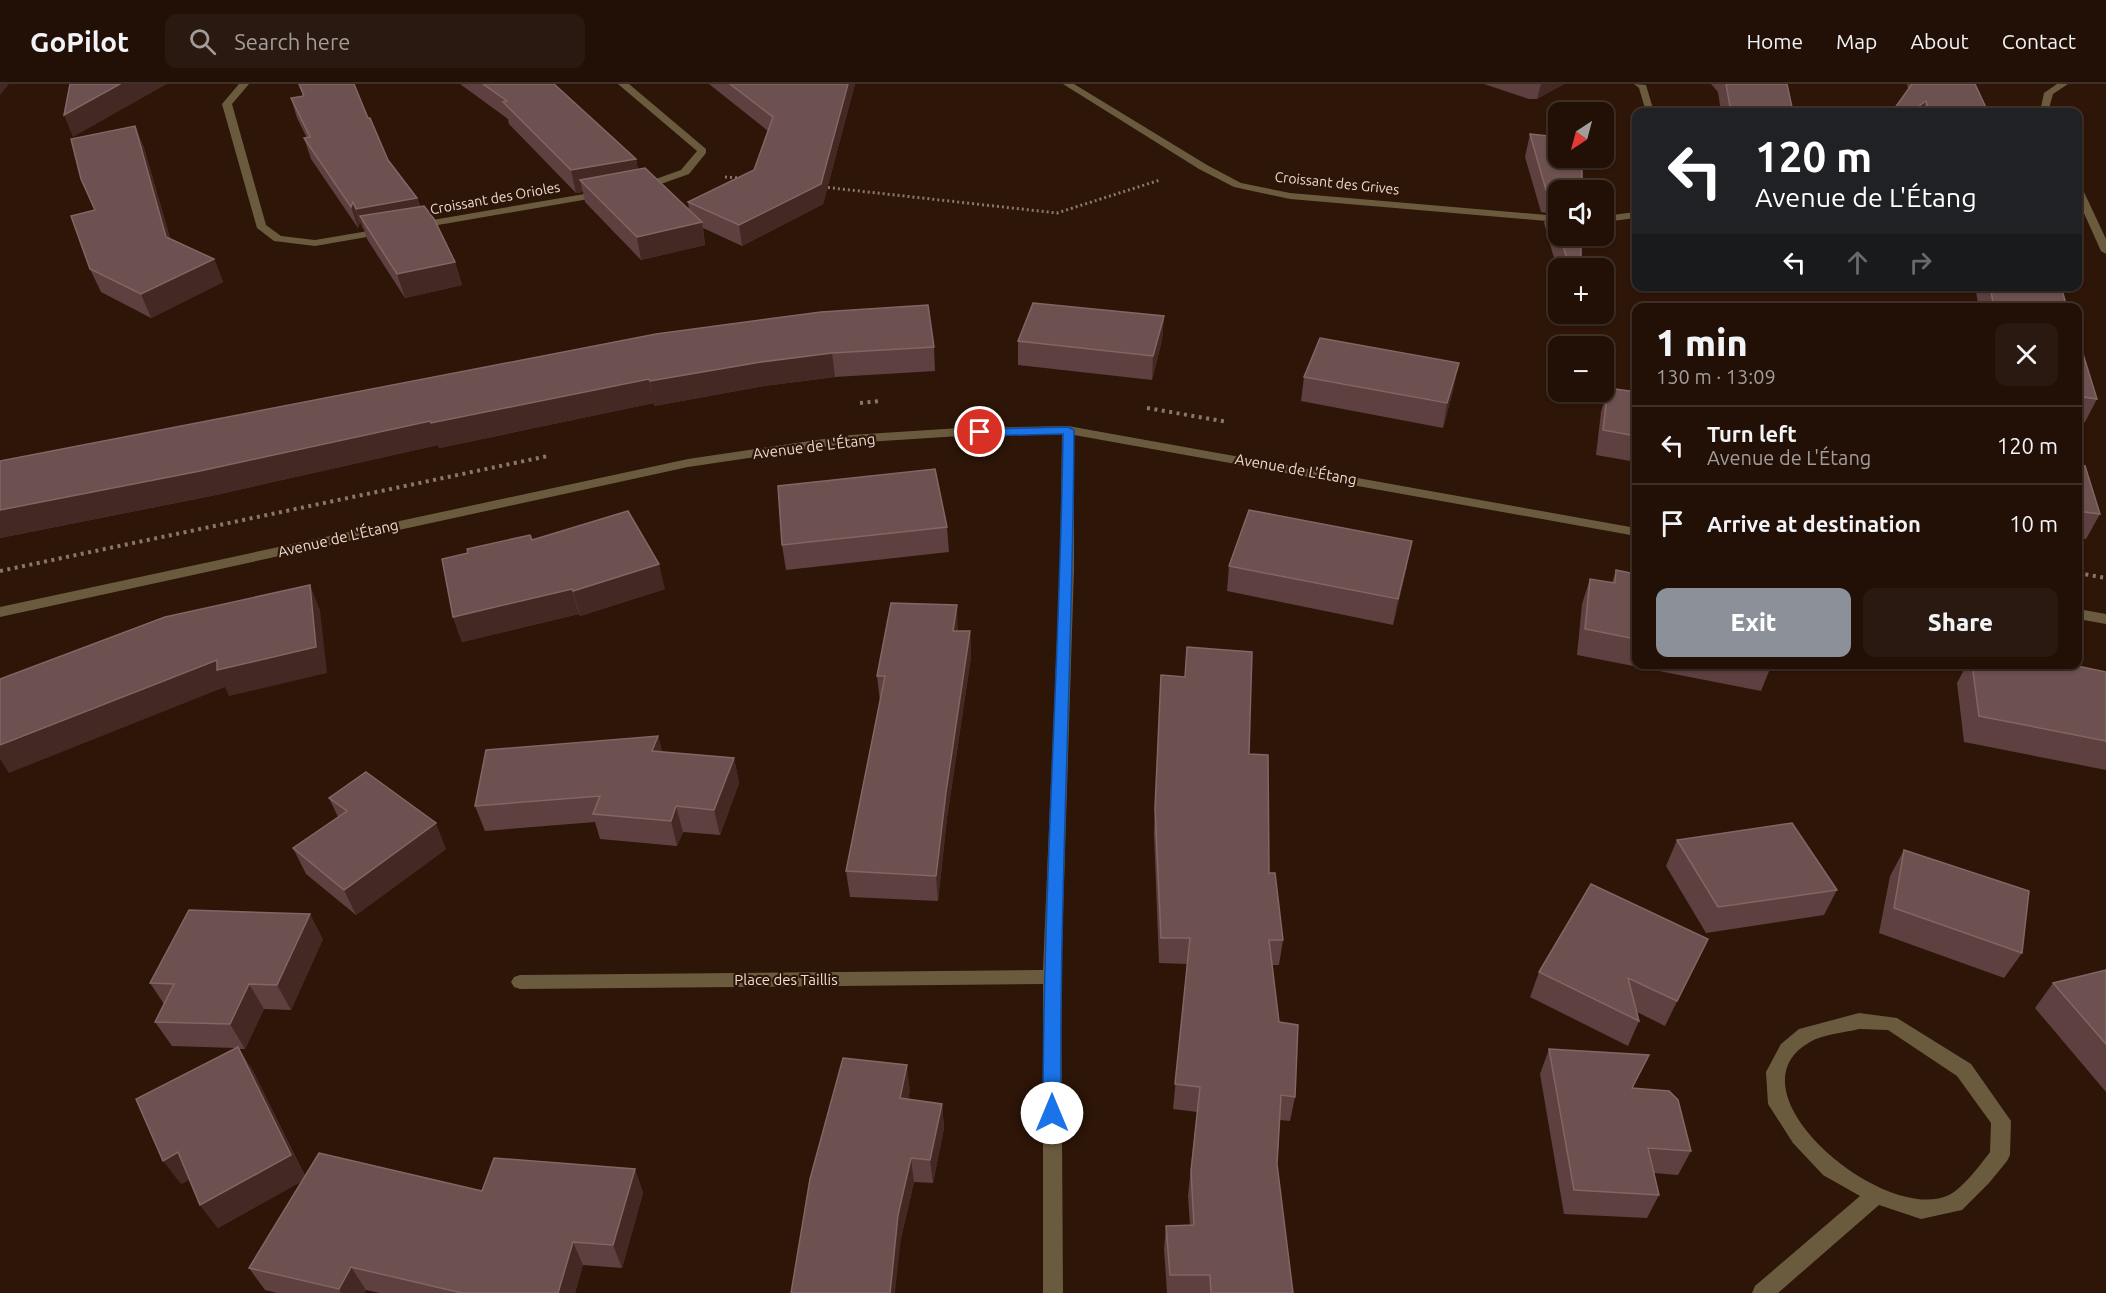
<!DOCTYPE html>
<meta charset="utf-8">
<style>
:root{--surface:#221006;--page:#2a1910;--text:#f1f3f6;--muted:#a29d9b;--line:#3f3028;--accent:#8c9099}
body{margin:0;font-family:Ubuntu,sans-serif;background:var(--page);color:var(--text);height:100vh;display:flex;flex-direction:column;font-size:22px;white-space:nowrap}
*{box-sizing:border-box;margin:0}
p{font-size:20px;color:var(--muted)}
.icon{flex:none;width:33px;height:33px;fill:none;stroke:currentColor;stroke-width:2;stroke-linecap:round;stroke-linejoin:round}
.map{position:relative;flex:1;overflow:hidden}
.details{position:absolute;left:1632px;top:219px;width:450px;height:366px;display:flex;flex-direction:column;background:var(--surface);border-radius:12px;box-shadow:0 2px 4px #0004,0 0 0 2px var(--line)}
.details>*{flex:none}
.top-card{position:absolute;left:1632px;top:24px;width:450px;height:183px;border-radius:12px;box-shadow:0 2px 4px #0004,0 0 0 2px var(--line);background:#202124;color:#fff;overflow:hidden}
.needle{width:39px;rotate:216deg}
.buttons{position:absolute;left:1548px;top:18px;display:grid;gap:12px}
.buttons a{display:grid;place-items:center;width:66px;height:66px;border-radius:12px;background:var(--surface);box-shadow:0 2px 4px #0004,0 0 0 2px var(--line);font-size:30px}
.pin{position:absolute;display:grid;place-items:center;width:51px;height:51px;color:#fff;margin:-26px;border:3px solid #fff;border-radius:50%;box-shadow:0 2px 6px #0007}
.me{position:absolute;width:66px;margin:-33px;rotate:0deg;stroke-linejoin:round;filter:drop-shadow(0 0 4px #0008)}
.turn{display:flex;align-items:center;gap:21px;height:126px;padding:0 24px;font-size:27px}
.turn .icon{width:78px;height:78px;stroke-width:2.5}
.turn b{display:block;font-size:42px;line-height:51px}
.lanes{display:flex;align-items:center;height:57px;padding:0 24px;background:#0003;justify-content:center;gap:30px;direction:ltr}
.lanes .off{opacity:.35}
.round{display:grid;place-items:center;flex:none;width:63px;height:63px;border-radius:12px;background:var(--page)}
.headline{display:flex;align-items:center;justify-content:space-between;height:102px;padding:0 24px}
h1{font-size:36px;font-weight:800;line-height:45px}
.cta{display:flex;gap:12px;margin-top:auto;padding:12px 24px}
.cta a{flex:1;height:69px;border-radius:12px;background:var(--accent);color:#fff;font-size:24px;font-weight:800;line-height:69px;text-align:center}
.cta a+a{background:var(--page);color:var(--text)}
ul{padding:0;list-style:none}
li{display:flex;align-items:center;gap:18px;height:78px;padding:0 24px;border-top:2px solid var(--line)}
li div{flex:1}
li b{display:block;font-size:22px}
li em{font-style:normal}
header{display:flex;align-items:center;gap:36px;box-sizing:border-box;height:84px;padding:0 30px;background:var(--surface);border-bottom:2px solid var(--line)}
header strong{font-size:28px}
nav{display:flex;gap:33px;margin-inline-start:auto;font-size:21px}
.search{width:420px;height:54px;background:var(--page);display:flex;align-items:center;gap:15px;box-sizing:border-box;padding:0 21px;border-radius:12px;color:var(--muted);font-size:22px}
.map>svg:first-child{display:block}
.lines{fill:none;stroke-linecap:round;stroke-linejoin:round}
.path-far1{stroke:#8b766b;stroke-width:3;stroke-dasharray:2 3;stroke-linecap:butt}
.path{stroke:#8b766b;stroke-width:4;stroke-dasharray:3 4.5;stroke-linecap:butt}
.street{fill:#6b5b3e;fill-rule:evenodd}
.wall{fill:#5e4040}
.shaded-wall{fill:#442823}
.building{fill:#6d5050;stroke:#816664;stroke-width:1.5}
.route{fill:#1a73e8;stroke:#114b97;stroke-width:1.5}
.labels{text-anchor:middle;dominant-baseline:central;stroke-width:4.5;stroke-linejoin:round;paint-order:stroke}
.far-street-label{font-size:14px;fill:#ecdbd2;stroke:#2d1508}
.street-label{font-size:15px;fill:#ecdbd2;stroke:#2d1508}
</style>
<header>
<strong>GoPilot</strong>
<div class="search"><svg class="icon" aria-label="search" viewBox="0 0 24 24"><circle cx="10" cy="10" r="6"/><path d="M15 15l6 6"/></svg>Search here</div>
<nav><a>Home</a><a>Map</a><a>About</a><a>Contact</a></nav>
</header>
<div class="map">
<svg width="2106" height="1209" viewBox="0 0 2106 1209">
<rect width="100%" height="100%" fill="#2d1508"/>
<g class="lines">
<g class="path-far1">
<path d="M725,93l16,1"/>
<path d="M823,103l234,26 103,-33"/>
</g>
<g class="path">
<path d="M860,319l20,-2"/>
<path d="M1147,324l81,14"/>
<path d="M0,487l548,-115"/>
<path d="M2078,489l28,5"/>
</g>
<g class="street">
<path d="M239,0h10l-17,20 34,121 15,11 34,4 71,-12 5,3 -1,2 -75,13 -41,-5 -17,-13 -35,-124z"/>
<path d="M618,0h11l77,65v4l-17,21 -45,16h-8v-4l45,-16 16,-19z"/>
<path d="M1063,0h11l133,81 34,18 49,10 268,23v6l-268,-23 -56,-12 -35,-18z"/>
<path d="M1634,0l12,1 8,27h-8l-7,-24z"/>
<path d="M2057,0h11l-15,10 -5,18h-8l4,-19z"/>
<path d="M2078,103l5,3 23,49v15l-5,-3 -23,-51z"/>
<path d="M602,107l4,1v4l-191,33 -5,-3 5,-3z"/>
<path d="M1636,128v6l-32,4v-6z"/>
<path d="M1068,342l568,102v8l-562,-101v133l-13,409 2,316h-20v-309l-523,5 -6,-2 -3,-5 3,-5 6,-2 523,-5 17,-402 2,-134 -102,2 -109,7 -163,24 -688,150v-10l688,-148 163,-24 109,-7z"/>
<path d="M2078,525l28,5v10l-28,-5z"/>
<path d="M1859,929l38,5 74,46 40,57 -1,34 -3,6 -18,22 -27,27 -41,9 -42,-14 -101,88h-26l3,-7 105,-90 -37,-21 -30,-32 -25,-39 -2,-32 15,-28 18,-15zM1859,945l29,1 69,46 34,47 -1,29c-9,12 -27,36 -41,43 -64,31 -226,-104 -139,-153 13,-8 34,-9 49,-13z"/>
</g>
</g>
<g class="wall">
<path d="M299,0h55l14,34 20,42 29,38 3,8 35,56 7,23 -57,13 -38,-59 -3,-10h-1l-3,-7 -2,6 -47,-69 -7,-21h3l-10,-20 -6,-20 12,-2z"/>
<path d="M460,0h94l82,75 2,11 51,40 -1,-8 66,-32 14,-39 -59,-47h146l-32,120 -81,42 -39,-18 2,17 -64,15 -56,-58 -2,-10 -7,1 -67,-69 -1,-5z"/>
<path d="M1484,0h80l-27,15h-8z"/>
<path d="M1711,0h76l6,28h-72l-3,-20z"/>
<path d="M1907,0h68l13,28h-96l16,-23z"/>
<path d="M135,42l9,22 26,90 44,21 9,23 -72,36 -50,-26 -11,-23 5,-59z"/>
<path d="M1530,50l28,56v46h23v32h-23v4l-14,-49 3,-10 -6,-1 -16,-55z"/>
<path d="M1966,202h95l6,22h-88l-3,-16 -8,-1z"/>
<path d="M1164,232l-2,24 -10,40 -134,-15v-24z"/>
<path d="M656,250l278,13 1,24 -100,6 -71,9 -110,20v-3l-215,45 -1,-3 -227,51 -211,42v-77z"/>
<path d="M2078,254l19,61 -12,23h-7z"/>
<path d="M1304,293l150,10 -11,41 -142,-27z"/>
<path d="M1608,304l28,4v70l-40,-7 5,-43z"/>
<path d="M2078,381l22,49 -14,25 -8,-1z"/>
<path d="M947,443l2,25 -163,18 -4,-25z"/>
<path d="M532,456l133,49 -85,27 -1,-2 -117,28 -9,-25z"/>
<path d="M1229,482h178l-14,59 -166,-34z"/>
<path d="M1616,486l20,4v90h136l-11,27 -184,-36 5,-51 8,-25 22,4z"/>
<path d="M958,547h12l1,26 -24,161 -9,83 -88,-4 -4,-26 34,-170 -3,-25z"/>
<path d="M1967,580h101l38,8v98l-142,-28 -7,-59z"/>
<path d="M1161,591l88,79 20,119 14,67 -4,25h-7l7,57 16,75 -5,24 -10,-1 -3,44 16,129h-126l-3,-44 2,-23h24l-2,-31 9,-83 -24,-3 14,-145 -28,-1 -5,-130z"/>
<path d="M658,652l4,16 72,6 5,25 -19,52 -37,-3 -6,14 -77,-7 -5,-17 -110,9 -10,-25z"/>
<path d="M329,714l117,51 -90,66 -50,-41 -13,-26 45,-31z"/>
<path d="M1677,756l160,50 -13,25 -118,18 -40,-67z"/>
<path d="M1904,766l118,103 -18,25 -125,-45 11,-57z"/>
<path d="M323,855l-32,71 -27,-1 -19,40h-6l14,22 52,105 177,15 153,-22 8,24 -21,75 -39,-3 -8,28h-195l-14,-3 -2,3h-87l-12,-3 -16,-22 53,-87 -84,47 -18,-23 -10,-26 -9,5 54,-136 -63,-2 -17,-24 9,-18 -14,-21z"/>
<path d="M1708,855l-43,87 -28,-14 2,9 -11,25 -98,-49 9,-25z"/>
<path d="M2106,886v122l-71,-84 18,-25z"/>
<path d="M1549,965l85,39 57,63 -13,24 -24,-2 5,22 -12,23 -83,-4 -24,-140z"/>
<path d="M910,1006l-2,9 34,5 2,24 -11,55 -19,-1 -13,56 -110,55z"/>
</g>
<g class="shaded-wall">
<path d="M0,0h9l-9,11z"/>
<path d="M120,0h47l-94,53 -9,-22z"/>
<path d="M848,0h7l-32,120 -81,42 -3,-21z"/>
<path d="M1541,0h23l-27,15z"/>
<path d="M1926,17l-4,11h-11z"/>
<path d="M135,42l9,22 32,112 -10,-23z"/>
<path d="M636,75l4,23 -60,-2 3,12 -7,1 -5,-23z"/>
<path d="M417,114l6,21 -63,-3 4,13h-1l-7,-20z"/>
<path d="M353,118l7,20 -2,6 -7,-21z"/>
<path d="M702,138l3,23 -64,15 -4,-23z"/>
<path d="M214,175l9,23 -72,36 -10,-24z"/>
<path d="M455,178l7,23 -57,13 -8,-24z"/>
<path d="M1164,232l-2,24 -10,40 1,-24z"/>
<path d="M832,269l3,24 -71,9 -110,20 -4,-25 111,-19z"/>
<path d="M1459,279l-5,24 -11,41 4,-25z"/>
<path d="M649,295l5,24 -215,45 -1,-3 -227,51 -211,42v-28l430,-89z"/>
<path d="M1412,457l-5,25 -14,59 5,-26z"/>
<path d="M659,480l6,25 -85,27 -7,-25z"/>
<path d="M310,501l10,25 7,63 -98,23 -4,-9 -216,86 -9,-14v-14l217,-85z"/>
<path d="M572,505l7,25 -117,28 -9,-25z"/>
<path d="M957,521l1,26h-5z"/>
<path d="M970,547l1,26 -24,161 -9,83 -2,-25 10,-84z"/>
<path d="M658,652l7,26 -13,-11z"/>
<path d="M734,674l5,25 -19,52 -6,-25z"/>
<path d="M676,722l7,26 -6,14 -6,-25z"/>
<path d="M436,739l10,26 -90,66 -12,-25z"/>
<path d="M310,830l13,25 -32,71 -14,-25z"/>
<path d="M1708,855l-12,25 -31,62 12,-25z"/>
<path d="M249,900l15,25 -19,40 -15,-25z"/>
<path d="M238,963l15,24 53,108 -88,49 -18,-23z"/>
<path d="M907,981l3,25 -7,33 -3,-25z"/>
<path d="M942,1020l2,24 -11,55 -3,-23z"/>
<path d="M178,1068l18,24 -15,8 -18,-23z"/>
<path d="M911,1074l3,24 -13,56 -6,55h-5l8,-78z"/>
<path d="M635,1085l8,24 -21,75 -9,-23z"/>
<path d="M573,1158l10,23 -8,28h-17z"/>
<path d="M351,1183l15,23 -2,3h-23l-2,-4z"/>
</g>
<g class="building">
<path d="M70,0h50l-56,31z"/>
<path d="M299,0h55l14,34h2l18,42 29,38 -61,11 -3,-7 -2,5 -47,-69 6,-1 -19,-39 13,-2z"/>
<path d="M483,0h71l82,75 -65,11 -68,-68 4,-1z"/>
<path d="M730,0h118l-27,100 -82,41 -51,-23 66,-32 19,-53z"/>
<path d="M1726,0h61l6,28h-62z"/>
<path d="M1912,0h63l13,28h-59l-3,-11 -15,11h-19z"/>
<path d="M135,42l31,111 48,22 -73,35 -51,-25 -19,-53 24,-6 -14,-31 -10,-40z"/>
<path d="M1530,50l28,3v21h24v32h-24v2l-12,-2z"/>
<path d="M645,84l57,54 -65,15 -57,-57z"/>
<path d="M1550,116l8,1v29z"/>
<path d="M424,122l10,13 21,43 -58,12 -37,-58z"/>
<path d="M1560,152h21v31l-11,1z"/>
<path d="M1990,202h71l6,22h-73z"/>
<path d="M1033,219l131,13 -11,40 -135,-15z"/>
<path d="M928,221l6,42 -102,6 -71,9 -111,19 -1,-2 -218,44 -1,-2 -230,50 -200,39v-49l656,-127 165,-22z"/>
<path d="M1320,254l139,25 -12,40 -143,-26z"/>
<path d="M2078,254l19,61 -19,-3z"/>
<path d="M1608,304l28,4v44l-33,-6z"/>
<path d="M2078,381l7,1 15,48 -22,-3z"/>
<path d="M935,385l12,58 -165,18 -4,-59z"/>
<path d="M1249,426l163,31 -14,58 -169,-33z"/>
<path d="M628,427l31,53 -86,27 -1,-2 -119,28 -11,-58 26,-6 -1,-4 63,-14 2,5z"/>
<path d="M1616,486l20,4v65l-51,-10 5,-50 25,4z"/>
<path d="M310,501l6,62 -99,23v-10l-217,85v-66l165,-62z"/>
<path d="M891,519l66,2 -4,26h17l-24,161 -10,84 -90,-5 39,-195h-8z"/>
<path d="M1187,563l65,5 -3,102 19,1 1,118h6l8,67h-14l10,82 19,3 -3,72 -14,-2 -4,69 16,129h-82l-1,-18h-40l-4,-49 28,-1 -3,-54 9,-84 -25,-3 15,-146h-29l-6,-130 6,-133 24,2z"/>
<path d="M1972,580h96l38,8v69l-127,-25z"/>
<path d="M658,652l-6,15 82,7 -20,52 -38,-4 -5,15 -78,-7 7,-18 -125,10 11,-56z"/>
<path d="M366,688l70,51 -92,67 -51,-42 54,-37 -18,-13z"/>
<path d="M1792,739l45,67 -119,17 -41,-67z"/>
<path d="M1904,766l125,41 -7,62 -128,-45z"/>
<path d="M1591,800l117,55 -31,62 -49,-23 11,43 -100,-49z"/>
<path d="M189,826l121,4 -33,71 -28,-1 -19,40 -75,-2 19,-38 -24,-1z"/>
<path d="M2106,886v74l-53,-61z"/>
<path d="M238,963l53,108 -91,50 -22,-53 -15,9 -27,-62z"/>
<path d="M1549,965l100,6 -17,33 37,3 9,9 13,51 -43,-3 11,47 -85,-5z"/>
<path d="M843,974l64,7 -7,33 42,6 -12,56 -19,-2 -13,57 -8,78h-99l19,-114z"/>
<path d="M319,1069l163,38 12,-33 141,11 -22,76 -40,-3 -15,51h-96l-111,-26 -12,22 -90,-21z"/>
</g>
<path class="route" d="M1068,343l6,3c-1,228 -15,455 -13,683l-3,5 -6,2 -6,-2 -3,-5c0,-227 17,-453 20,-679l-83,2 -6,-4 6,-3z"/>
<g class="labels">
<g class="far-street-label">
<text transform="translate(1337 99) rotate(6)">Croissant des Grives</text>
<text transform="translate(495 114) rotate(-10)">Croissant des Orioles</text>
</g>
<g class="street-label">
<text transform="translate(814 362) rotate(-7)">Avenue de L'Étang</text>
<text transform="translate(1296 385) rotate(10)">Avenue de L'Étang</text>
<text transform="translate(338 454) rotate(-13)">Avenue de L'Étang</text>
<text x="786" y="895">Place des Taillis</text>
</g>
</g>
</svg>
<div class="buttons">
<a><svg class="needle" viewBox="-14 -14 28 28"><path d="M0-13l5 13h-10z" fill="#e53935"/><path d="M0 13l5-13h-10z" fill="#a29d9b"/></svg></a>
<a><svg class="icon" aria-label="sound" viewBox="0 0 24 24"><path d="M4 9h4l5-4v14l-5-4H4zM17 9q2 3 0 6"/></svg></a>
<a>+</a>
<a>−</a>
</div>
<div class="pin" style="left:980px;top:348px;background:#d93025"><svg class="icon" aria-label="arrive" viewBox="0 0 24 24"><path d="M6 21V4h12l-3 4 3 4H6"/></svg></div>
<svg class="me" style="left:1052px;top:1029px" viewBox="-20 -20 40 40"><circle r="19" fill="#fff"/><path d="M0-13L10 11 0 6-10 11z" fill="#1a73e8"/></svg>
<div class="top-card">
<div class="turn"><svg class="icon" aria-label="left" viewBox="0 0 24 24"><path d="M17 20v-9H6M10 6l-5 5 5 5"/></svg><div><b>120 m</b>Avenue de L'Étang</div></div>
<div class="lanes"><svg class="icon" aria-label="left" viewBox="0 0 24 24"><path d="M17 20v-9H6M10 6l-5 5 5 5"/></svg><svg class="icon off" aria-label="ahead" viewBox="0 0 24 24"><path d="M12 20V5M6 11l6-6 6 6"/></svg><svg class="icon off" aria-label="right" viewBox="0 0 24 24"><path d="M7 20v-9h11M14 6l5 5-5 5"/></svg></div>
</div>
<section class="details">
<div class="headline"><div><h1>1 min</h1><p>130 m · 13:09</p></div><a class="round"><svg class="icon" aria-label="close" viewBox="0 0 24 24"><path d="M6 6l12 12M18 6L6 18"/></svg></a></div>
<ul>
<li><svg class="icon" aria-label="left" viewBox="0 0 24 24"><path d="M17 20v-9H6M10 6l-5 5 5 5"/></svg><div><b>Turn left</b><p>Avenue de L'Étang</p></div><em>120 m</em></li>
<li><svg class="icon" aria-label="arrive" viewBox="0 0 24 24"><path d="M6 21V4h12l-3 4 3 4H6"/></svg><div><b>Arrive at destination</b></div><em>10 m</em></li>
</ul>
<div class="cta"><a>Exit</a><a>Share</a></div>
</section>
</div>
